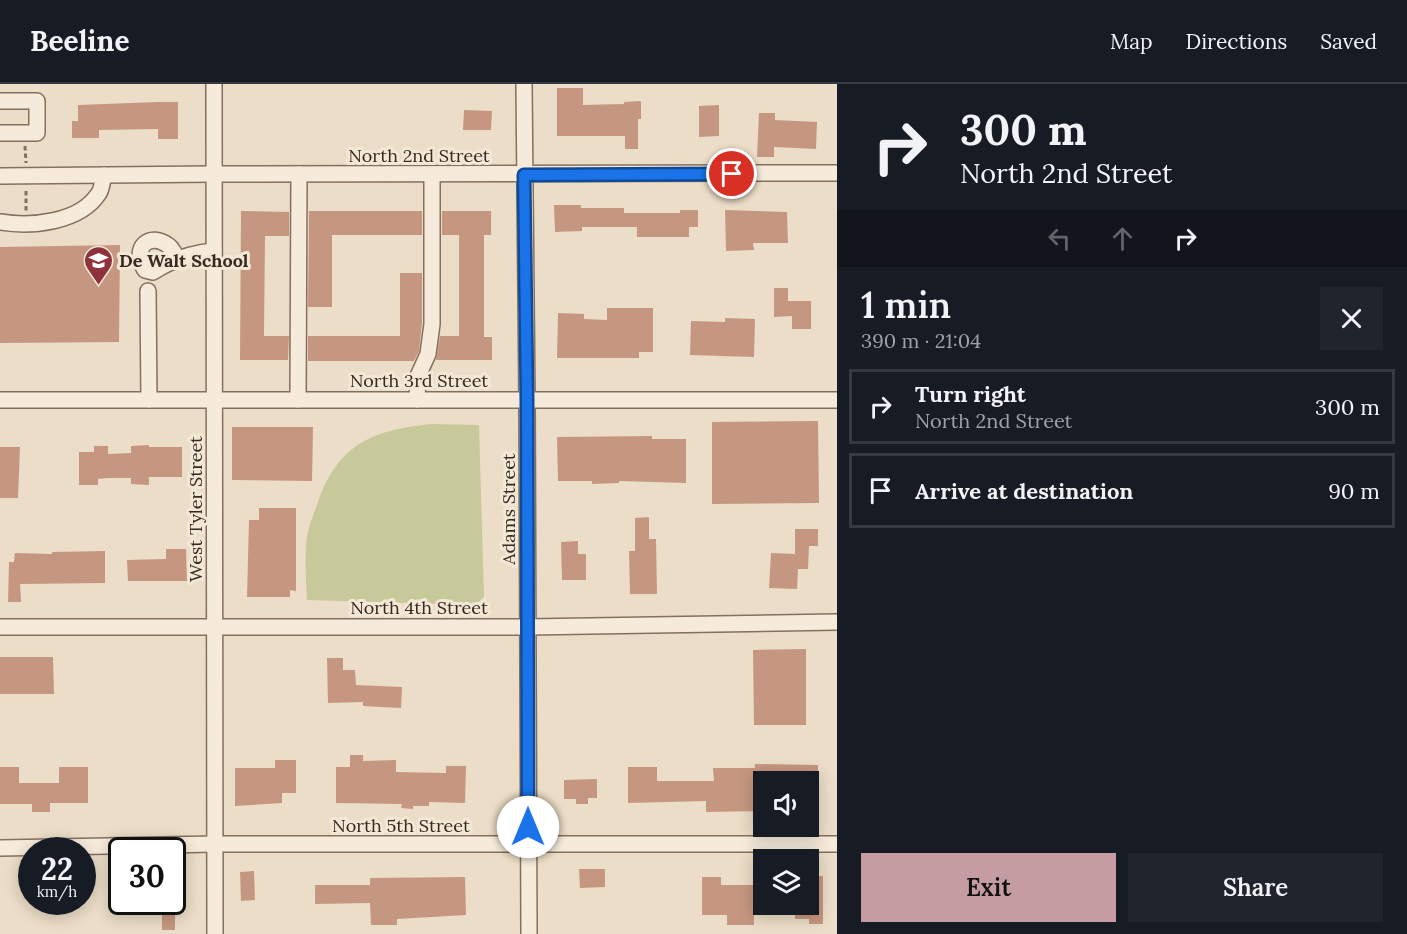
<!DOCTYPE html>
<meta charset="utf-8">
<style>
:root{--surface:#171b24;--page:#20242c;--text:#f1f3f6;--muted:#9ea1a6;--line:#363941;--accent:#c59ca2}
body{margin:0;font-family:Lora,serif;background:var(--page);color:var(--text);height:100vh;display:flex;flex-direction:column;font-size:22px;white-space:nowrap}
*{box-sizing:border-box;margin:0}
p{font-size:20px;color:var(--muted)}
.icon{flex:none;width:33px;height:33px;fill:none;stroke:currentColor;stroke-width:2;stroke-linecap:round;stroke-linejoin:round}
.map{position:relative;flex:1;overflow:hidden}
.details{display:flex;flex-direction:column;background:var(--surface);width:570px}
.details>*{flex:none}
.banner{background:#171b24;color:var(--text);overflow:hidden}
.buttons{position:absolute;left:753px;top:687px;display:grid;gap:12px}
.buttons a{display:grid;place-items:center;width:66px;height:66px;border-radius:0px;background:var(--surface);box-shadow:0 3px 15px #0003;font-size:30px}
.speed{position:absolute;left:18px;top:753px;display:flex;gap:12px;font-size:30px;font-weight:700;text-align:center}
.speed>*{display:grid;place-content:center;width:78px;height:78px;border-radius:50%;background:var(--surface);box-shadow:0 3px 15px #0003;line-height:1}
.speed small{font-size:15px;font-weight:400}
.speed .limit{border:3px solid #111;border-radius:9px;background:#fff;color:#111}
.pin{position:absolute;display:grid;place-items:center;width:51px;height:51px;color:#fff;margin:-26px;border:3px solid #fff;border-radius:50%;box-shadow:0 2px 6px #0007}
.me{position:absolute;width:66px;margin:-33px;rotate:0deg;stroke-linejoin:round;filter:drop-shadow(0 0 4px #0008)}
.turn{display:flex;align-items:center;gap:21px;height:126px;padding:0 24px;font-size:27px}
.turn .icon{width:78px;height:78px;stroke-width:2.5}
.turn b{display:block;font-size:42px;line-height:51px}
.lanes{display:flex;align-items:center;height:57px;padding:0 24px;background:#0003;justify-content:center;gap:30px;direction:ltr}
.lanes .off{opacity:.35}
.round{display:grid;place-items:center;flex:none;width:63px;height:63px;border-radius:0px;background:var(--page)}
.headline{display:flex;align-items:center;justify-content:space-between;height:102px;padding:0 24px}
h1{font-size:36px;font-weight:600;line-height:45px}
.action{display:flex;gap:12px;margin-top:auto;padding:12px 24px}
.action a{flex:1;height:69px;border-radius:0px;background:var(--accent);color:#111;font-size:24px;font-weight:600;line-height:69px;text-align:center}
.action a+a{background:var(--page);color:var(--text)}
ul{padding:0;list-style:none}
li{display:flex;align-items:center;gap:18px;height:75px;margin:0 12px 9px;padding:0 12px;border:3px solid var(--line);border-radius:0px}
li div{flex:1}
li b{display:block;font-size:22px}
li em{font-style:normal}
header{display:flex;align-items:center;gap:36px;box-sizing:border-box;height:84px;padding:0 30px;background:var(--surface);border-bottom:2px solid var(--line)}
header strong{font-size:28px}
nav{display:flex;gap:33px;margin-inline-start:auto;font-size:21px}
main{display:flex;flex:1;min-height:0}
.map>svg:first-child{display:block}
.green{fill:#c8c99b}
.building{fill:#c69780}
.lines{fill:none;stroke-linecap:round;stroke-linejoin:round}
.minor-casing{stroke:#856f5e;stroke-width:18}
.path{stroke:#856f5e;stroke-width:3;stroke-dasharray:4.5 3;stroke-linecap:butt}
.minor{stroke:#f6ebda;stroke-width:15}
.route-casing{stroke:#114b97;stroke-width:15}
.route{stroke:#1a73e8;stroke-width:10}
.labels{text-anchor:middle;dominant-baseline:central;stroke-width:6;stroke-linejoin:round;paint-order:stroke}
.street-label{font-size:18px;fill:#372920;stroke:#f3e8d6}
.poi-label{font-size:18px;font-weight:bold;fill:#372920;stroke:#f3e8d6;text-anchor:start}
</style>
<header>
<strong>Beeline</strong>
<nav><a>Map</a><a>Directions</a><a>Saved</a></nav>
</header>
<main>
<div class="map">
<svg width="837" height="850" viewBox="0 0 837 850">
<rect width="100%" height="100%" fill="#ebddc7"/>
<path class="green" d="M432,340l47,1 5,172 -9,8 -168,-5c-1,-18 -2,-37 -1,-55 1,-14 6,-27 11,-40 20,-60 54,-75 115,-81z"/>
<g class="building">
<path d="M557,4h26v17l41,-1v-2l17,-1v18h-3v30h-13v-13h-68z"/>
<path d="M158,18h20v37h-20v-10l-59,1v8h-27v-17h6v-16z"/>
<path d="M719,21v31l-20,1v-31z"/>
<path d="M464,26l28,1 -1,19h-28z"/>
<path d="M759,29h16v7l42,2 -1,27 -42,-2v10h-17z"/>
<path d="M554,121h27v3h43v5h56v-3h18v17h-9v10h-52v-10h-55v4l-27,1z"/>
<path d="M725,126l62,2 1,31h-35l1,7 -28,1z"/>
<path d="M241,127l48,1v24h-24l-1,100h25l-1,24h-48z"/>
<path d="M309,127h113v24h-90v72h-24z"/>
<path d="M442,127h49v24h-7v102h8v23h-56l4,-24h19v-101h-17z"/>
<path d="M120,161l-1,97 -119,1v-96z"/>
<path d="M400,189h22v50l-3,28 -5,10h-106v-25h92z"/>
<path d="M774,204h14v13h23v28h-19v-13l-18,1z"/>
<path d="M607,224h46v44h-14v6h-82l1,-45 26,1v5l23,1z"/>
<path d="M725,234l30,1 -1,38 -64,-2 1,-34 34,1z"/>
<path d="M818,337l1,82 -107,1v-82z"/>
<path d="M232,343h81l-1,54 -80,-1z"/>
<path d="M652,352v3h34v44l-67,-2v2l-27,1v-3h-34l-1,-44z"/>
<path d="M149,361v2h33v30h-33v8l-18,-1v-6h-23l-10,1v6h-19v-33h15v-6h14v8l23,-1v-7z"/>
<path d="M0,363h20l-2,51h-18z"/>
<path d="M259,424h37v83l-6,-1v7h-43l2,-77h10z"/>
<path d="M649,433v22h7l1,55h-27l-1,-43h6v-33z"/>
<path d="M795,445h23v17h-9l-1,23h-10l-1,20 -28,-1 2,-35 24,1z"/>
<path d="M578,457v13h8v26h-24l-1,-38z"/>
<path d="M166,465h20l1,32h-59l-1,-21 39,-1z"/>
<path d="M105,467v32l-85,1 1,18h-13l1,-40h5l1,-9 37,1v-2z"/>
<path d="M806,565v76h-52l-1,-75z"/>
<path d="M0,573h53l1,37h-54z"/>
<path d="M327,574h16v12h12l1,15 46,2 -1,21 -38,-2v-4l-35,1z"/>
<path d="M350,671h13v6l33,-1v12l50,1v-7h20l-1,37 -36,-1v4h-16v3l-12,-1 1,-4 -66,-1v-36h14z"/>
<path d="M275,676h21v33h-14v10l-47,3v-38h40z"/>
<path d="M755,680l63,1v17h-54v29l-58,1v-11l-78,2v-36h29v14h57l-1,-13h42z"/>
<path d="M0,683h19v16h40v-16h29v36h-38v9h-18v-8h-32z"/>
<path d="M597,695v19h-9v6h-12v-5h-12v-19z"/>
<path d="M579,785h26v18l-25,1z"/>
<path d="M254,787l1,29 -14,1 -1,-29z"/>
<path d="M808,792h15v48h-14v-5h-14v-15h13z"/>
<path d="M465,793l1,38 -69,4v6h-26l-1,-22 -55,1v-19h55v-7z"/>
<path d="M702,793h19v8h43v30h-10v10h-27v-10h-25z"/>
<rect x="162" y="818" width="13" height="28"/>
</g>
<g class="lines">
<defs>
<g id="minor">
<path d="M214,0l1,850"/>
<path d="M524,0l3,316 2,534"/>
<path d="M0,17h37v32h-37"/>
<path d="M0,92l214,-2 623,-1"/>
<path d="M0,138c31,5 80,1 99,-29 3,-4 3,-12 5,-18"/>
<path d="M178,174c-3,-3 -6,-10 -9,-12 -19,-15 -38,1 -24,24l8,2c20,-13 38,-19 61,-21"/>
<path d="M148,207l1,109"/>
<path d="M0,316h837"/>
<path d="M298,316l1,-226"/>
<path d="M417,316l1,-24 10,-22 4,-30v-149"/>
<path d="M0,543h527l310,-5"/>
<path d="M0,764l215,-4h622"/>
</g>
</defs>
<use href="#minor" class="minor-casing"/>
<g class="path">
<path d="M25,62l1,17"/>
<path d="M26,107v20"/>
</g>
<use href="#minor" class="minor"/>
</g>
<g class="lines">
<defs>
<path id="route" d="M528,743l-1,-427 -3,-225 208,-1"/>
</defs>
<use href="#route" class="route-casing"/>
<use href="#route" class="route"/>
</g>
<defs>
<symbol id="school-pin" viewBox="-11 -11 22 30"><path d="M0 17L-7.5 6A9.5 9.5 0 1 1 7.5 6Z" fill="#90323b" stroke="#f3e8d6"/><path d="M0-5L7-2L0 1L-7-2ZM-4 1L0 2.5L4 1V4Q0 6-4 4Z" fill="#fff"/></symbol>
</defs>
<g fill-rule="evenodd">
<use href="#school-pin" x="82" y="160" width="33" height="45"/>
</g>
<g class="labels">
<g class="street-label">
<text x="419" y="71">North 2nd Street</text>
<text x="419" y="296">North 3rd Street</text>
<text transform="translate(195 425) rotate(-90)">West Tyler Street</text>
<text transform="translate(508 425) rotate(-90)">Adams Street</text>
<text x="419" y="523">North 4th Street</text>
<text x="401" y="741">North 5th Street</text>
</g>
<g class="poi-label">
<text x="119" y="176">De Walt School</text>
</g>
</g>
</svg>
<div class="buttons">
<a><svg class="icon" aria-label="sound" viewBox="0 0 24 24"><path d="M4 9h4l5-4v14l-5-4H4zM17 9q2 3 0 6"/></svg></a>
<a><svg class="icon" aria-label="layers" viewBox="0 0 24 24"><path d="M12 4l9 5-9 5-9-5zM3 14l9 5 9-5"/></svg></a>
</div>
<div class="speed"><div>22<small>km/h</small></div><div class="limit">30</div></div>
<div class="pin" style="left:732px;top:90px;background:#d93025"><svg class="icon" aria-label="arrive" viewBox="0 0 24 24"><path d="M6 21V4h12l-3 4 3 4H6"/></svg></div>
<svg class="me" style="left:528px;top:743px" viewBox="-20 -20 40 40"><circle r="19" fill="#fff"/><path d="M0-13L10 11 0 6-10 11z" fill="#1a73e8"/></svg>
</div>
<section class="details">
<div class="banner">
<div class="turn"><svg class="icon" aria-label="right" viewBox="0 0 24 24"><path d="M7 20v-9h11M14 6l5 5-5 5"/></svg><div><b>300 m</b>North 2nd Street</div></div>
<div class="lanes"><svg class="icon off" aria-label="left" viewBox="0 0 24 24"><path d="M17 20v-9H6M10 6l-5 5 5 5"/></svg><svg class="icon off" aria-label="ahead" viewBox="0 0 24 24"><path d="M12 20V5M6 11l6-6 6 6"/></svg><svg class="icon" aria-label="right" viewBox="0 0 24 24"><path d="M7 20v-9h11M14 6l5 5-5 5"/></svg></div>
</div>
<div class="headline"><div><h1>1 min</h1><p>390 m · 21:04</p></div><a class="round"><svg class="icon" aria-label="close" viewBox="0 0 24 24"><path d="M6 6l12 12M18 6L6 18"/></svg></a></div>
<ul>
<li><svg class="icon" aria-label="right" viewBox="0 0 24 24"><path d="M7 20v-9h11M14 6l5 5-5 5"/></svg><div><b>Turn right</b><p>North 2nd Street</p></div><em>300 m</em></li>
<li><svg class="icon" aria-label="arrive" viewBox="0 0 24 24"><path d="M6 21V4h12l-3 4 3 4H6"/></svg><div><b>Arrive at destination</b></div><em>90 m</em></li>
</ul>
<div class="action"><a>Exit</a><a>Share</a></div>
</section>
</main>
